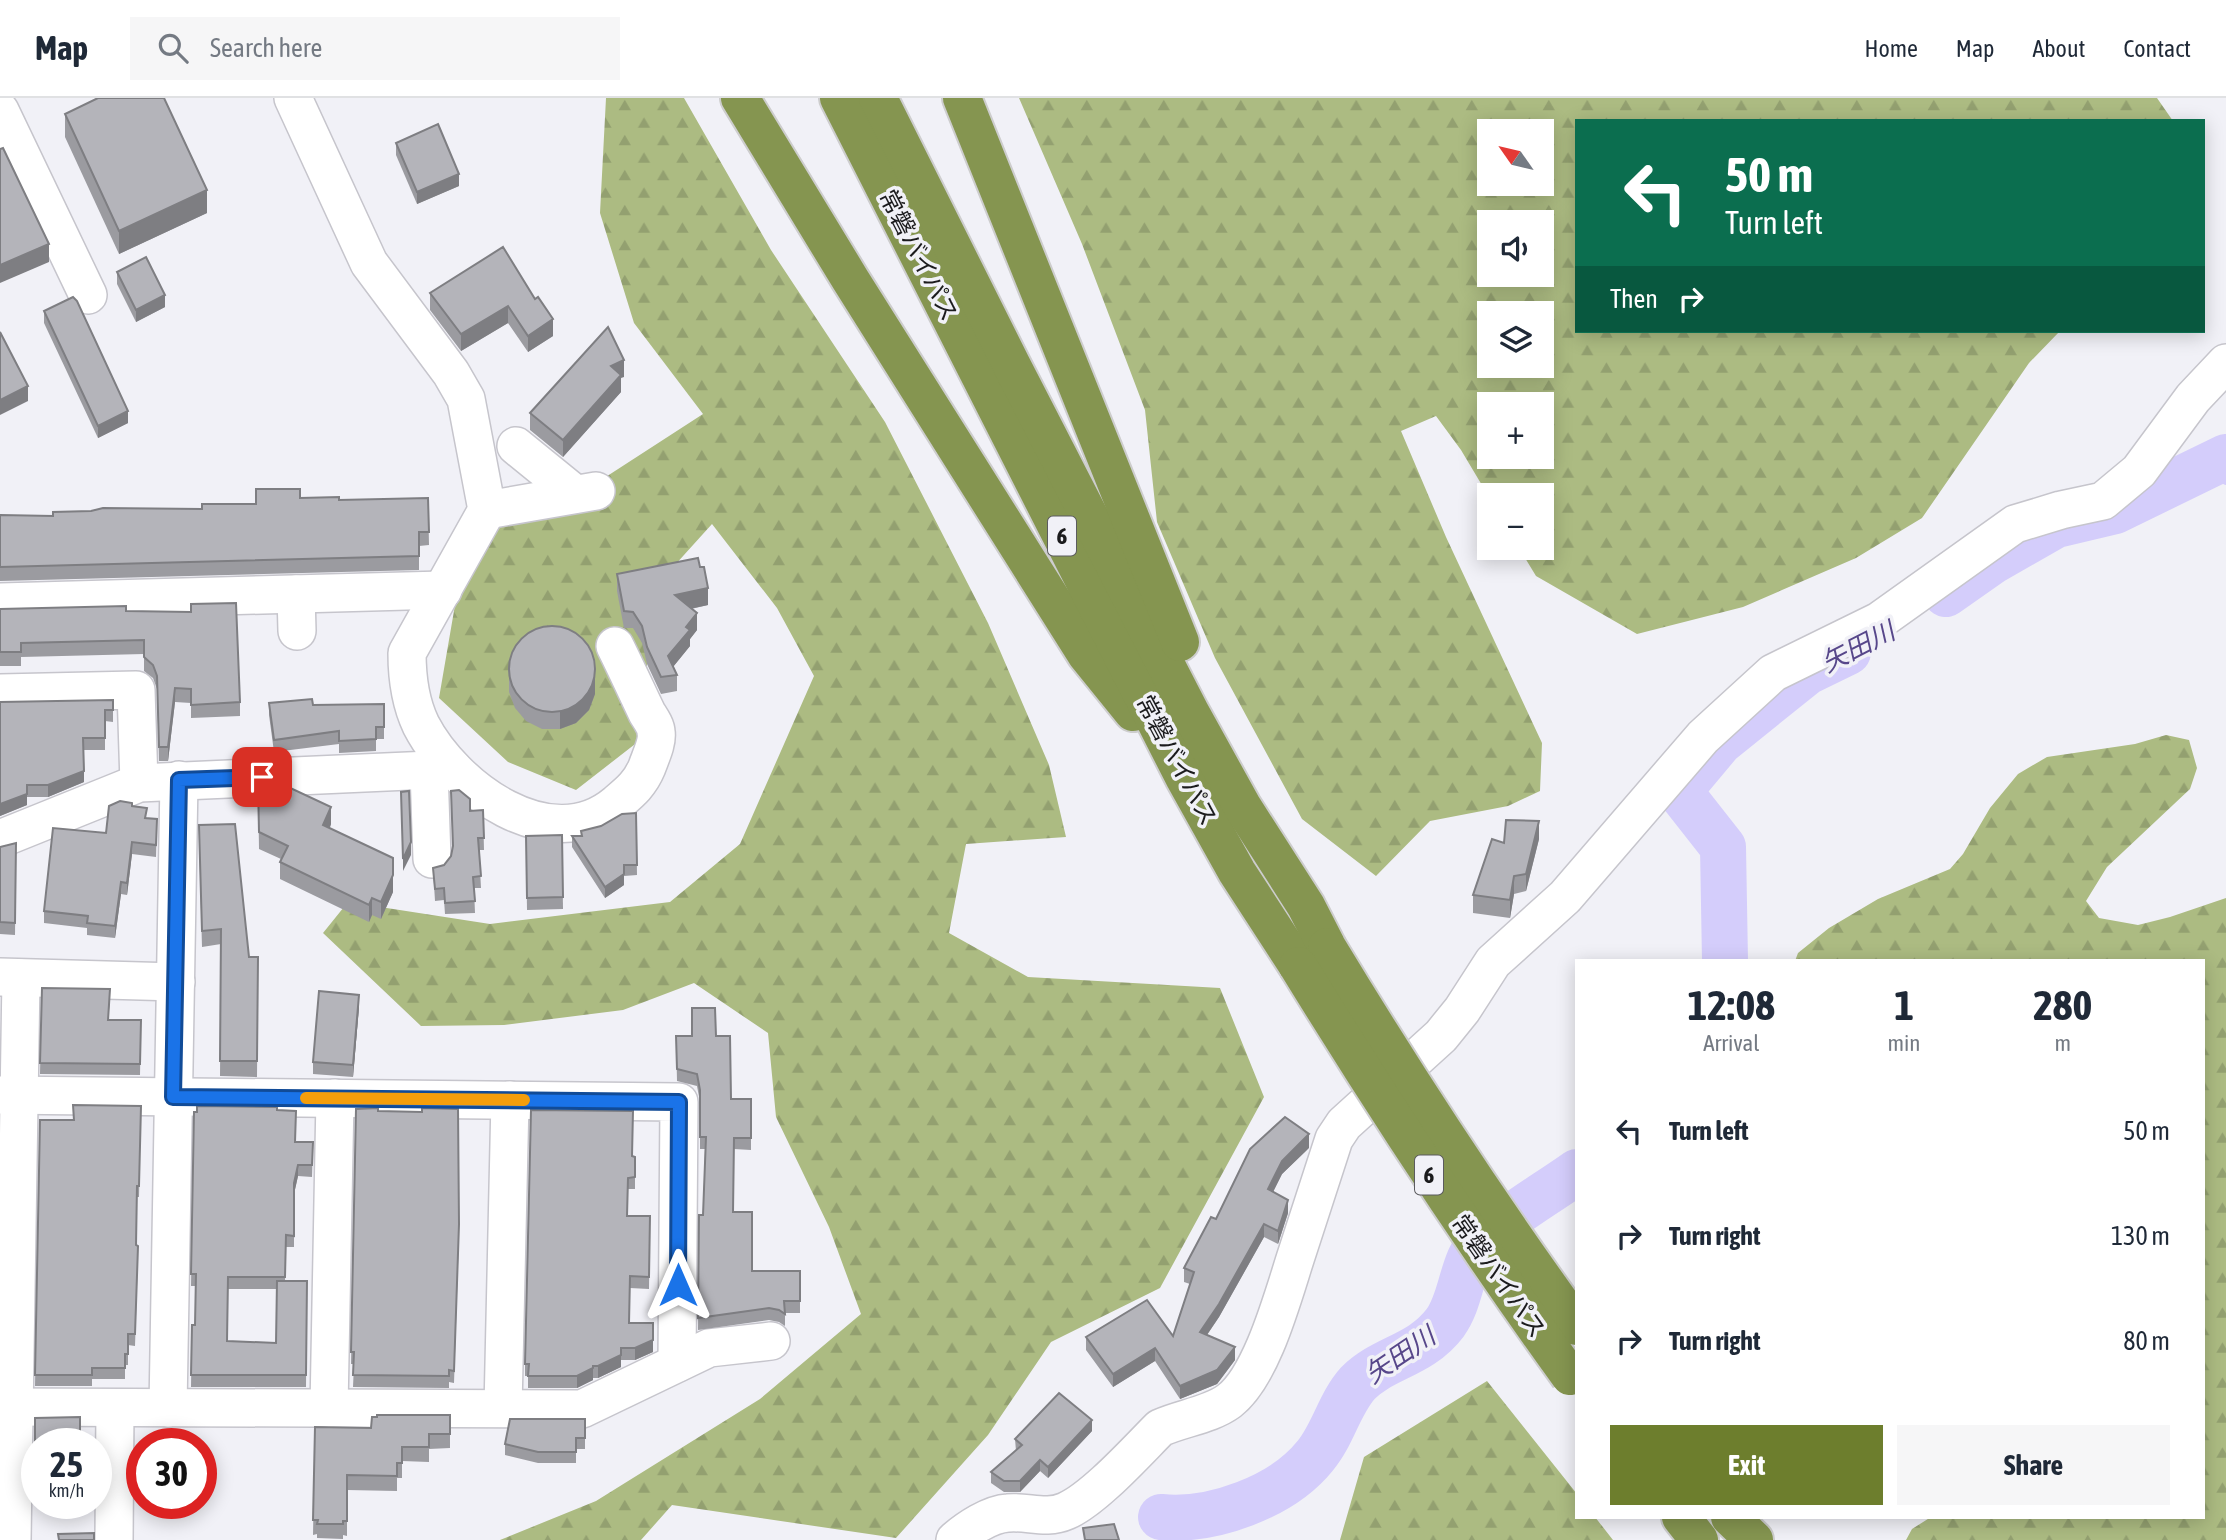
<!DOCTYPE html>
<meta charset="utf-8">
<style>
:root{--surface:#fff;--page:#f6f6f7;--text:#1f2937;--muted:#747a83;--line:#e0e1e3;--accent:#6d7e2d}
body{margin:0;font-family:"Asap Condensed","Noto Sans JP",sans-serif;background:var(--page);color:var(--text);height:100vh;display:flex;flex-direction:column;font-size:26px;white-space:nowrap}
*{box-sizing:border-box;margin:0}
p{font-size:23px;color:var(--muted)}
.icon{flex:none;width:38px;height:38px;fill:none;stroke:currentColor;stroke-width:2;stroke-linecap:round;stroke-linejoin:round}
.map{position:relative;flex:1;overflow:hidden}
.details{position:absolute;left:1575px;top:861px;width:630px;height:560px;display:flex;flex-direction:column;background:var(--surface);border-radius:0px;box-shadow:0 4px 18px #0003}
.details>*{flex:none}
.guide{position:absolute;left:1575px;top:21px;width:630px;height:214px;border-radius:0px;box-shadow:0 4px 18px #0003;background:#0b6e4f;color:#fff;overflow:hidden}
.needle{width:46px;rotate:304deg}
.controls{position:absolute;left:1477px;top:21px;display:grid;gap:14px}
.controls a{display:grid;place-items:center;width:77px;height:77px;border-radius:0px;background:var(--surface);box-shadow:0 4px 18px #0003;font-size:35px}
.speed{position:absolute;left:21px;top:1330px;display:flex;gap:14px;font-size:35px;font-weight:700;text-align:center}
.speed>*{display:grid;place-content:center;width:91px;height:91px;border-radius:50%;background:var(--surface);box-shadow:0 4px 18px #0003;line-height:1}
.speed small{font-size:18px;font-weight:400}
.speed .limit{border:10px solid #d22;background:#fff;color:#111}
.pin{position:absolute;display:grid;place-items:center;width:60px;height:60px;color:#fff;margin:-30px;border-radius:14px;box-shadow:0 4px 10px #0006}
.me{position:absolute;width:77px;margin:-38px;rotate:0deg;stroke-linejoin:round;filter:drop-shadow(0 0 5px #0008)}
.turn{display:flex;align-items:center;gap:24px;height:147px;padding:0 35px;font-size:32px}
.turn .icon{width:91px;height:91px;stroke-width:2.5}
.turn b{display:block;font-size:49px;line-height:60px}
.then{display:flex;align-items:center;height:66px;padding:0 35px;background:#0003;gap:14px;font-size:26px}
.eta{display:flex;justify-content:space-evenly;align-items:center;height:119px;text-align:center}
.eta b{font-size:42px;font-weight:700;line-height:49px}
.cta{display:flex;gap:14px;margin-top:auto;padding:14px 35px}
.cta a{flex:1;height:80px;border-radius:0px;background:var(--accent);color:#fff;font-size:28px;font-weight:700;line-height:80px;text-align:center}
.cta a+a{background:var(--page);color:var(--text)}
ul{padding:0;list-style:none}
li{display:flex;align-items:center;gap:21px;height:105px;padding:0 35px}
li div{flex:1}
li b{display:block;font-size:26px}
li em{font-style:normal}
header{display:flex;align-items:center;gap:42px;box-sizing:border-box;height:98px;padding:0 35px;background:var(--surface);border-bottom:2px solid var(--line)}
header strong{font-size:33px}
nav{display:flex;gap:38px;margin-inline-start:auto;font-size:24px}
.search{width:490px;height:63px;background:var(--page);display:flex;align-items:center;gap:18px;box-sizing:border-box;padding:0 24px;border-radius:0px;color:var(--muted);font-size:26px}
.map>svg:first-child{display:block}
.forest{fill:url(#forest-firs);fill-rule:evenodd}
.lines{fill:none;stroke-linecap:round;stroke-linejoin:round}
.stream{stroke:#d4cdfb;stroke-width:8}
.river{stroke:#d4cdfb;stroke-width:46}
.minor-casing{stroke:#c6c5cc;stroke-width:40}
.highway-casing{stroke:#cdcdcd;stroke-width:42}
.minor{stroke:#fff;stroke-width:37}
.highway{stroke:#859550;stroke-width:38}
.highway-bridge-casing{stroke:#cdcdcd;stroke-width:42;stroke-linecap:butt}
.highway-bridge{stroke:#859550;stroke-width:38}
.wall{fill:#9b9ba0;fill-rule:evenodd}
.shaded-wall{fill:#7e7e82}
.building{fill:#b4b4ba;stroke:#7e7e82;stroke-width:2}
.route-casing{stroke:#114b97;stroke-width:18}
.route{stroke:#1a73e8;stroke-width:12}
.slow{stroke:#f59e0b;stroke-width:12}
.labels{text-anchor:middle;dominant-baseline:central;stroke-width:7;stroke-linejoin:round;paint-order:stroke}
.shield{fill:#f1f1f7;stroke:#5b5b5e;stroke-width:2}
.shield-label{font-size:23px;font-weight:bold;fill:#1b1b1d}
.street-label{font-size:24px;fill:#1b1b1d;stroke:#f1f1f7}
.water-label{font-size:26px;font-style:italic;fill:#57478a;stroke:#f1f1f7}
</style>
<header>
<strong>Map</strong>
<div class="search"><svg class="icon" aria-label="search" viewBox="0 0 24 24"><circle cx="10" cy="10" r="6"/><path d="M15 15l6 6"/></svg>Search here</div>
<nav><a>Home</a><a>Map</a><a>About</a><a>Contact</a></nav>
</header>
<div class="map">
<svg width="2226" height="1442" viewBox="0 0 2226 1442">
<defs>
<pattern id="forest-firs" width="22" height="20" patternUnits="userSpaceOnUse" patternTransform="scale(1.75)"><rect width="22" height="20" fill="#acbb82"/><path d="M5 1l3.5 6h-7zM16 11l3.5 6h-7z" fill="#93a070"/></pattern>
</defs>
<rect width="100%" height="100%" fill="#f1f1f7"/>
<g class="forest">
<path d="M606,0h78l87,152 114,172 103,201 61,142 17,72 -100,7 -17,89 79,44 192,11 44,109 -104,191 -109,54 -63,93 -92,103 -224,-33 -31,35h-141l96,-39 164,-102 101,-85 -32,-87 -53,-110 -8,-84 -74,-50 -71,27 -119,15 -83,1 -98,-93 25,-31 142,22 180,-22 70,-58 74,-168 -37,-68 -65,-84 -66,73 2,137 -72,56 -68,-28 -69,-64 21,-122 61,-85 60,2 122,-79 -69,-91 -34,-110z"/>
<path d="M1019,0h1138l16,23h-596v210h483l-31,32 -107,155 -66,40 -113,49 -106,27 -101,-58 -17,-28h23v-53h-53v2l-28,-47 -25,-34 -35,15 45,106 96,206 -2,48 -32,15 -78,15 -54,55 -74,-57 -87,-161 -58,-136 -12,-112 -63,-166zM1489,33h53v53h-53zM1489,124h53v53h-53zM1489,215h53v53h-53zM1489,306h53v53h-53z"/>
<path d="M2166,637l23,5 8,28 -7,21 -83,78 -21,34 13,17 39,7 32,-8 56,-19v642h-320l6,-11 19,-12h272v-556h-408l3,-8 31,-25 49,-29 72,-30 13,-15 27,-46 28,-34 29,-17 88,-13z"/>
<path d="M1487,1283l90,113v23h18l18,23h-273l24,-83z"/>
</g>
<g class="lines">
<path class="stream" d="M2220,363l6,20"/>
<g class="river">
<path d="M1946,496l47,-33 63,-36 59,-14 111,-54"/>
<path d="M1725,863l-2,-114 -44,-56 41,-49 87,-70 41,-20"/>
<path d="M1161,1419c51,5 121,-20 154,-61 18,-21 24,-52 43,-73 26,-26 62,-27 87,-60 19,-26 15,-64 40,-86 26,-23 64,-45 92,-65"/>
</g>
<defs>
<g id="minor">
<path d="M293,0l76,165 82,110 15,26 21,111 -80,143c0,25 3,49 14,72 32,62 129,135 196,78 13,-11 23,-19 30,-36 3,-9 11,-25 9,-35 0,-6 -6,-14 -9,-19 -11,-23 -21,-45 -32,-67"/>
<path d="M0,13l88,184"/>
<path d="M516,348l59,48"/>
<path d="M487,412l109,-19"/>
<path d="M296,496l1,37"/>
<path d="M0,504l443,-12"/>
<path d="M0,595l136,-3 3,93"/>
<path d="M429,672l3,89"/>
<path d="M0,741l139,-56 314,-14"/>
<path d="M0,879l176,5"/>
<path d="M0,997l679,7 -2,261"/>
<path d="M0,1309l582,2 127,-61 62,-7"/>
<path d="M168,1310l11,-628"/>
<path d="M329,1310l6,-310"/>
<path d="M503,1310l7,-308"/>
<path d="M12,1442l9,-562"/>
<path d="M114,1442l1,-132"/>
<path d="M955,1442c13,-11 35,-26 53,-27 20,-2 38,7 58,-2 28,-12 71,-60 94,-83 22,-10 50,-13 69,-27 33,-25 54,-105 67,-145 13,-39 25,-78 38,-117l10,-15 97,-88 21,-26 31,-48 72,-65 138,-160 70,-64 106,-52 136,-97 46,-14 42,-9 36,-30 54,-73 33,-35"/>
</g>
<g id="highway">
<path d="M740,0l110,181 236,375 47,58"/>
<path d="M839,0l345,679 53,95 61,94"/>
<path d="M878,0l133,266 179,348 52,94 64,100 21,41"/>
<path d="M962,0l218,544"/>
<path d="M1681,1419l18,23"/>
<path d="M1730,1419l24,23"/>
</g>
</defs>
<use href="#minor" class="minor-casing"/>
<use href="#highway" class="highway-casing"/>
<use href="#minor" class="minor"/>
<use href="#highway" class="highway"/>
<defs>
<g id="highway-bridge">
<path d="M1327,849c78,129 161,256 250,379"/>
<path d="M1298,868c86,140 176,277 272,410"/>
</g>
</defs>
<use href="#highway-bridge" class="highway-bridge-casing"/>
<use href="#highway-bridge" class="highway-bridge"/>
</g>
<g class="wall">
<path d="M65,16l142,99 -88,41 -54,-117z"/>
<path d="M396,45l63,43 -42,18 -21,-49z"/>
<path d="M503,149l50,89 -25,16 -20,-29 -47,28 -31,-41v-17z"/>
<path d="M117,174l48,35 -29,15 -19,-38z"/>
<path d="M44,213l84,112 -30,15 -54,-115z"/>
<path d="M624,279l-3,1v14l-58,65 -33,-27v-17z"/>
<path d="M300,400l39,2 89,-2 1,47 -10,1v24l-419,11v-66l53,1 149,-7z"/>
<path d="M617,476l91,31 -17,4 6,21 -7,9v7l-17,21 4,8v16l-16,3 -14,-30 -5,-21 -9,-15h-9l-7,-37z"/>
<path d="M0,511l126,2 114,91v14l-49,2v-15l-16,-1 -7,59h-9l-2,-72 -4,-11 -9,-7v-17l-123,3v9h-21z"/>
<path d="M595,566v30l-6,16 -13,13 -16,6h-18l-16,-8 -11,-13 -6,-16v-18z"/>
<path d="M113,602v22l-8,-1v29h-21v32l-36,15h-21v8l-27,11v-114z"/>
<path d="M269,605l44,2 71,-1v35h-8v12l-37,2v-9l-65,8 -5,-37z"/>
<path d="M258,686l73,40 -1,4 63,64 -12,27 -9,-4 -3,7 -89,-43v-17l1,-3 -22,-10z"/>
<path d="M132,708l15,12 10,1 -1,38 -24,-3 -5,41 -6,-1 -6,44 -28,-3v-7l-43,-5v-12z"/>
<path d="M483,712l1,40h-5l2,38h-7l1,25 -30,1 -1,-14 -9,1 -2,-33 11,-3 7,-9 19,-45z"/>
<path d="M636,715l1,62 -13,1v9l-19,13 -33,-51v-11h10l19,-10z"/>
<path d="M562,737l1,74 -36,1 -1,-74z"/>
<path d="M1539,741l-13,52 -12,3 -4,24 -37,-5v-18l31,-52z"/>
<path d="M199,742l50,117h9l-1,120 -37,-1 1,-132 -19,3z"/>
<path d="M16,745l-1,92 -15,-1v-87z"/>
<path d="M42,890l68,13 -2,19h33l-1,55 -100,-1z"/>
<path d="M359,909l-6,70 -40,-3v-12z"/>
<path d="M676,938h40l15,63h20v51l-17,-1 -1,63 19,59h48v42h-15v13l-6,-4 -10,-2 -71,10 1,-115h4l2,-66h-5v-47l-3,-16 -20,-5z"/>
<path d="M141,1008l-2,91h-2l-1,48 2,12 -3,89 -7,-1v20h-3v14h-33v7h-57l5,-266h34z"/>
<path d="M356,1011l22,2 81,125 -5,147 -5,-1v6l-96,-1 1,-23h-3z"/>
<path d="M277,1012l18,32h18l-1,35 -14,-1 -4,18v53h-8l-1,34h22l-1,106h-115l1,-62h3v-39h-4l3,-174zM228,1191h49l-1,54 -49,-2z"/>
<path d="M1309,1050l-27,26 -9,18 15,21 -10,31 -14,-7 -45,80 -12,18 28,25 -18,24 -37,15 -25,-38 -42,26 -27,-37v-13l87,-1 17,-52 -6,-2v-14l32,-49z"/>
<path d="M632,1058l3,1v32h-7l-1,27h23l-1,73 -19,-1v35h23v29l-18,8h-14v7l-23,11h-5v2l-16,8h-49v-12h-3v-12z"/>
<path d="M450,1317v33l-21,1v13l-27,-1v17h-5v13l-50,-1v46l-4,-1v4l-26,-1v-4l-4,1 2,-108 56,1z"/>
<path d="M35,1320l2,26v19h-2z"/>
<path d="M585,1321v30h-9v14h-38l-33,-8v-11z"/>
<path d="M1092,1333l-44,47 -8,-7 -20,21h-16l-13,-9v-11l25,-21 -1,-12z"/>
</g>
<g class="shaded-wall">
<path d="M459,76v12l-42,18v-12z"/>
<path d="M207,92v23l-88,41v-23z"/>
<path d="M49,146v18l-49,21v-18z"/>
<path d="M165,197v12l-29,15v-12z"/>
<path d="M508,208v17l-47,28v-17z"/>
<path d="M553,221v17l-25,16v-16z"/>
<path d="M624,262v17l-3,1v14l-58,65v-17l48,-74z"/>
<path d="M28,288v15l-28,14v-15z"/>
<path d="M128,313v12l-30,15v-12z"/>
<path d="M708,490v17l-33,7v-17z"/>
<path d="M697,515v17l-7,9v7l-22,27v-17l18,-29z"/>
<path d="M595,578v18l-6,16 -13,13 -16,6v-18z"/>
<path d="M175,590v14l-7,59v-14z"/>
<path d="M84,673v11l-36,15v-12z"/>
<path d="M27,696v11l-27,11v-12z"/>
<path d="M331,709v17l-8,18v-17z"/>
<path d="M1539,723v18l-13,52v-17z"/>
<path d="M132,744v12l-5,41v-12z"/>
<path d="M411,744v13l-8,16v-12z"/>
<path d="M624,776v11l-19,13v-11z"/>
<path d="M393,777v17l-12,27v-17z"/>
<path d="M1514,778v18l-4,24v-18z"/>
<path d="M121,784v12l-6,44v-12z"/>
<path d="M372,800v17l-3,7v-17z"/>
<path d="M359,897v12l-6,70v-12z"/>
<path d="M1309,1036v14l-27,26 -14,28v-13l14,-28z"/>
<path d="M298,1067v11l-4,18v53v-64z"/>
<path d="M1288,1102v13l-10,31v-13z"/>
<path d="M1264,1126v13l-45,80 -19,28v-13z"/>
<path d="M653,1242v12l-18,8v-12z"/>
<path d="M1235,1249v13l-18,24 -37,15v-13z"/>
<path d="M1155,1250v13l-42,26v-13z"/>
<path d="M621,1257v12l-23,11v-12z"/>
<path d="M593,1270v12l-16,8v-12z"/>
<path d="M1092,1322v11l-44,47v-11z"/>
<path d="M1040,1362v11l-20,21v-11z"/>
</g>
<g class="building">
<path d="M98,0h66l43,92 -88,41 -54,-117z"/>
<path d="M438,26l21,50 -42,18 -21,-49z"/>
<path d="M3,50l46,96 -49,21v-116z"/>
<path d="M503,149l32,52 3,-2 15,22 -25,17 -20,-30 -47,28 -31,-41z"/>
<path d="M146,159l19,38 -29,15 -19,-38z"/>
<path d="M73,199l4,4 51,110 -30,15 -54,-115z"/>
<path d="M608,229l16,33 -13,6 10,9 -58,65 -33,-27z"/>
<path d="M0,234l28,54 -28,14z"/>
<path d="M256,391h44v9l39,-1v3l89,-2 1,34h-10v24l-419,11v-52l53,1v-4l38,-1 12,-3 99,1v-5h54z"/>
<path d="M698,460l2,9h4l4,21 -33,7 22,18 -11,14 4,3 -22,26 9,19 -16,2 -14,-30 -5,-21 -9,-14 -9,-1 -7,-37z"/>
<path d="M236,505l4,99 -49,3v-16l-16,-1 -7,59h-9l-2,-71 -4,-11 -9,-8v-17l-123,3v9h-21v-43l126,-3v5l65,1v-8z"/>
<circle cx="552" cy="571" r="43"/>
<path d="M312,601l1,6 71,-1v23h-8v12l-37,2v-10l-65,9 -5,-37z"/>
<path d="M113,602v10h-8v28h-22l1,33 -36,14h-21v9l-27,10v-102z"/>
<path d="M258,686l26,1 47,22 -8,18 70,33v17l-12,27 -9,-4 -3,7 -89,-43 8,-16 -29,-14z"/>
<path d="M459,692l11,9v12l13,-1 1,28h-6l3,38 -8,1 2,24 -30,2 -1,-15 -9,1 -2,-21 11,-3 7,-9 2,-10 -2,-55z"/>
<path d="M409,693l2,51 -8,17 -2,-67z"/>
<path d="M120,703l12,2v3l15,2 -2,10 12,1 -1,26 -24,-3 -5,41 -6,-1 -6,44 -28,-3 1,-7 -44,-5 9,-83 53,5 3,-27z"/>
<path d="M636,715l1,52h-13v9l-19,13 -33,-51h10l-1,-5 20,-5 21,-12z"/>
<path d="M1506,722l33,1 -13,53 -12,2 -4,24 -37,-5 19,-56 12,4z"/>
<path d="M235,726l14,133h9l-1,104h-37l1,-132 -19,2 -3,-106z"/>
<path d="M562,737l1,62 -36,1 -1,-62z"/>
<path d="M16,745l-1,80 -15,-1v-75z"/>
<path d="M42,890l68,1 -2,31h33l-1,44 -100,-1z"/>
<path d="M319,893l40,4 -6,70 -40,-3z"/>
<path d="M692,910h23l1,28h14l1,63h20v39h-17l-1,74h19v59h48v30h-16l1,13 -6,-4 -10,-2 -71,10 1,-103h4l3,-78h-6v-47l-3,-16 -20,-5 -1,-33h16z"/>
<path d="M73,1007l68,1 -2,80h-2l-1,59 2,1 -3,88h-7v20h-3v14h-33v7h-57l5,-255h34z"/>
<path d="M197,1008l80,1v3l19,1 -1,31h18l-1,23h-14l-4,18v53l-8,-1 -1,42h-57l-1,64 49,2 1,-62h30l-1,94h-115l1,-50h3l1,-51h-5l3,-162h3z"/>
<path d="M378,1010v3l44,1v-4l36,1 1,115 -5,147 -5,-1v6l-96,-1 1,-23h-3l5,-243z"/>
<path d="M531,1012l102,1 -1,45 3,1v20l-7,1 -1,38h23l-1,61 -19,-1 -1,47h24v17l-18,8h-14v7l-23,11h-5v2l-16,8h-49l1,-12h-4z"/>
<path d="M1285,1019l24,17 -27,27 -14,28 20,11 -10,31 -14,-7 -45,80 -19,28 35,15 -18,23 -37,16 -25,-38 -42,26 -27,-37 61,-37 26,36 21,-64 -10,-4 27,-51 5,2 34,-70z"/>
<path d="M1059,1295l33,27 -44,47 -8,-7 -20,21h-16l-13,-9 31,-27 -7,-6z"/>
<path d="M377,1317h73v19h-21v13h-27v16h-5v13l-50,-1v46h-4v3h-26l1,-4h-5l2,-93 56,1 1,-11h5z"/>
<path d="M80,1319v27h-43v7h-2v-33z"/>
<path d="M510,1321h75v19h-9v14h-38l-33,-8z"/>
<path d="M1114,1426l5,16h-34l-2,-12z"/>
<path d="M94,1435v7h-35l-1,-6z"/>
</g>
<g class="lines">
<defs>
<path id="route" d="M262,679l-83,3 -6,317 506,5 -1,183"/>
</defs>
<use href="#route" class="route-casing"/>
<use href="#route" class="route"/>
<path class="slow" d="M306,1000l218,2"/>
</g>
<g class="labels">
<g class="shield">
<rect x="1048" y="418.5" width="28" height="39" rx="5"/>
<rect x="1415" y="1057.5" width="28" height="39" rx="5"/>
</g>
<g class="shield-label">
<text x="1062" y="438">6</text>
<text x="1429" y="1077">6</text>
</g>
<g class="street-label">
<text transform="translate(919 157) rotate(63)">常磐バイパス</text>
<text transform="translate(1177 662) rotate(62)">常磐バイパス</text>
<text transform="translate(1499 1178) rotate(55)">常磐バイパス</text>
</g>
<g class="water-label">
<text transform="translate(1858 549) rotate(-27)">矢田川</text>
<text transform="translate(1400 1257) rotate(-34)">矢田川</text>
</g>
</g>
</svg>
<div class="controls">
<a><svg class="needle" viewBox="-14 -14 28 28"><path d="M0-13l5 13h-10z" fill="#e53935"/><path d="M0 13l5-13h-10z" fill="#747a83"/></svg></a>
<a><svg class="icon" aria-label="sound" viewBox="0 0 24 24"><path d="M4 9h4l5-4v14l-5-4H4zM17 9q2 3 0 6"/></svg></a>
<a><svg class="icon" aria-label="layers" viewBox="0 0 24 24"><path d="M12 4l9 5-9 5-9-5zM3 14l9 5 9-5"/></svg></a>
<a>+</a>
<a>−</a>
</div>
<div class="speed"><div>25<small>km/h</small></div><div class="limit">30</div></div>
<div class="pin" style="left:262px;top:679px;background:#d93025"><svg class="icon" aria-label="arrive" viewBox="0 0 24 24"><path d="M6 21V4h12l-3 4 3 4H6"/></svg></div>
<svg class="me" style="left:678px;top:1187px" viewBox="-20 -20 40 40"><path d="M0-17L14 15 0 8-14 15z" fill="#1a73e8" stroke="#fff" stroke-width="4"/></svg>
<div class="guide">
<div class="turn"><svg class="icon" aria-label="left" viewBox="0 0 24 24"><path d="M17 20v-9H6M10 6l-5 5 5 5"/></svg><div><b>50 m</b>Turn left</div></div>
<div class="then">Then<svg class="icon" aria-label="right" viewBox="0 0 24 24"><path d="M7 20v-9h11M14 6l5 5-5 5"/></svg></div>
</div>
<section class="details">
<div class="eta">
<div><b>12:08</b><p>Arrival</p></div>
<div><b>1</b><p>min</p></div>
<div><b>280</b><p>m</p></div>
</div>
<ul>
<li><svg class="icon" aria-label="left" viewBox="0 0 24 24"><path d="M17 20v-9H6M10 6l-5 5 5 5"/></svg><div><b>Turn left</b></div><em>50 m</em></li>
<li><svg class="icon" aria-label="right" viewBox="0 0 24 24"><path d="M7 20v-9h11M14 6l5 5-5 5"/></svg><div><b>Turn right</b></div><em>130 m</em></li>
<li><svg class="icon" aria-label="right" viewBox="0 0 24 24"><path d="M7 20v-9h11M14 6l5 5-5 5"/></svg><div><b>Turn right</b></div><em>80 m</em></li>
</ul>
<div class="cta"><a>Exit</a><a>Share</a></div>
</section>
</div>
